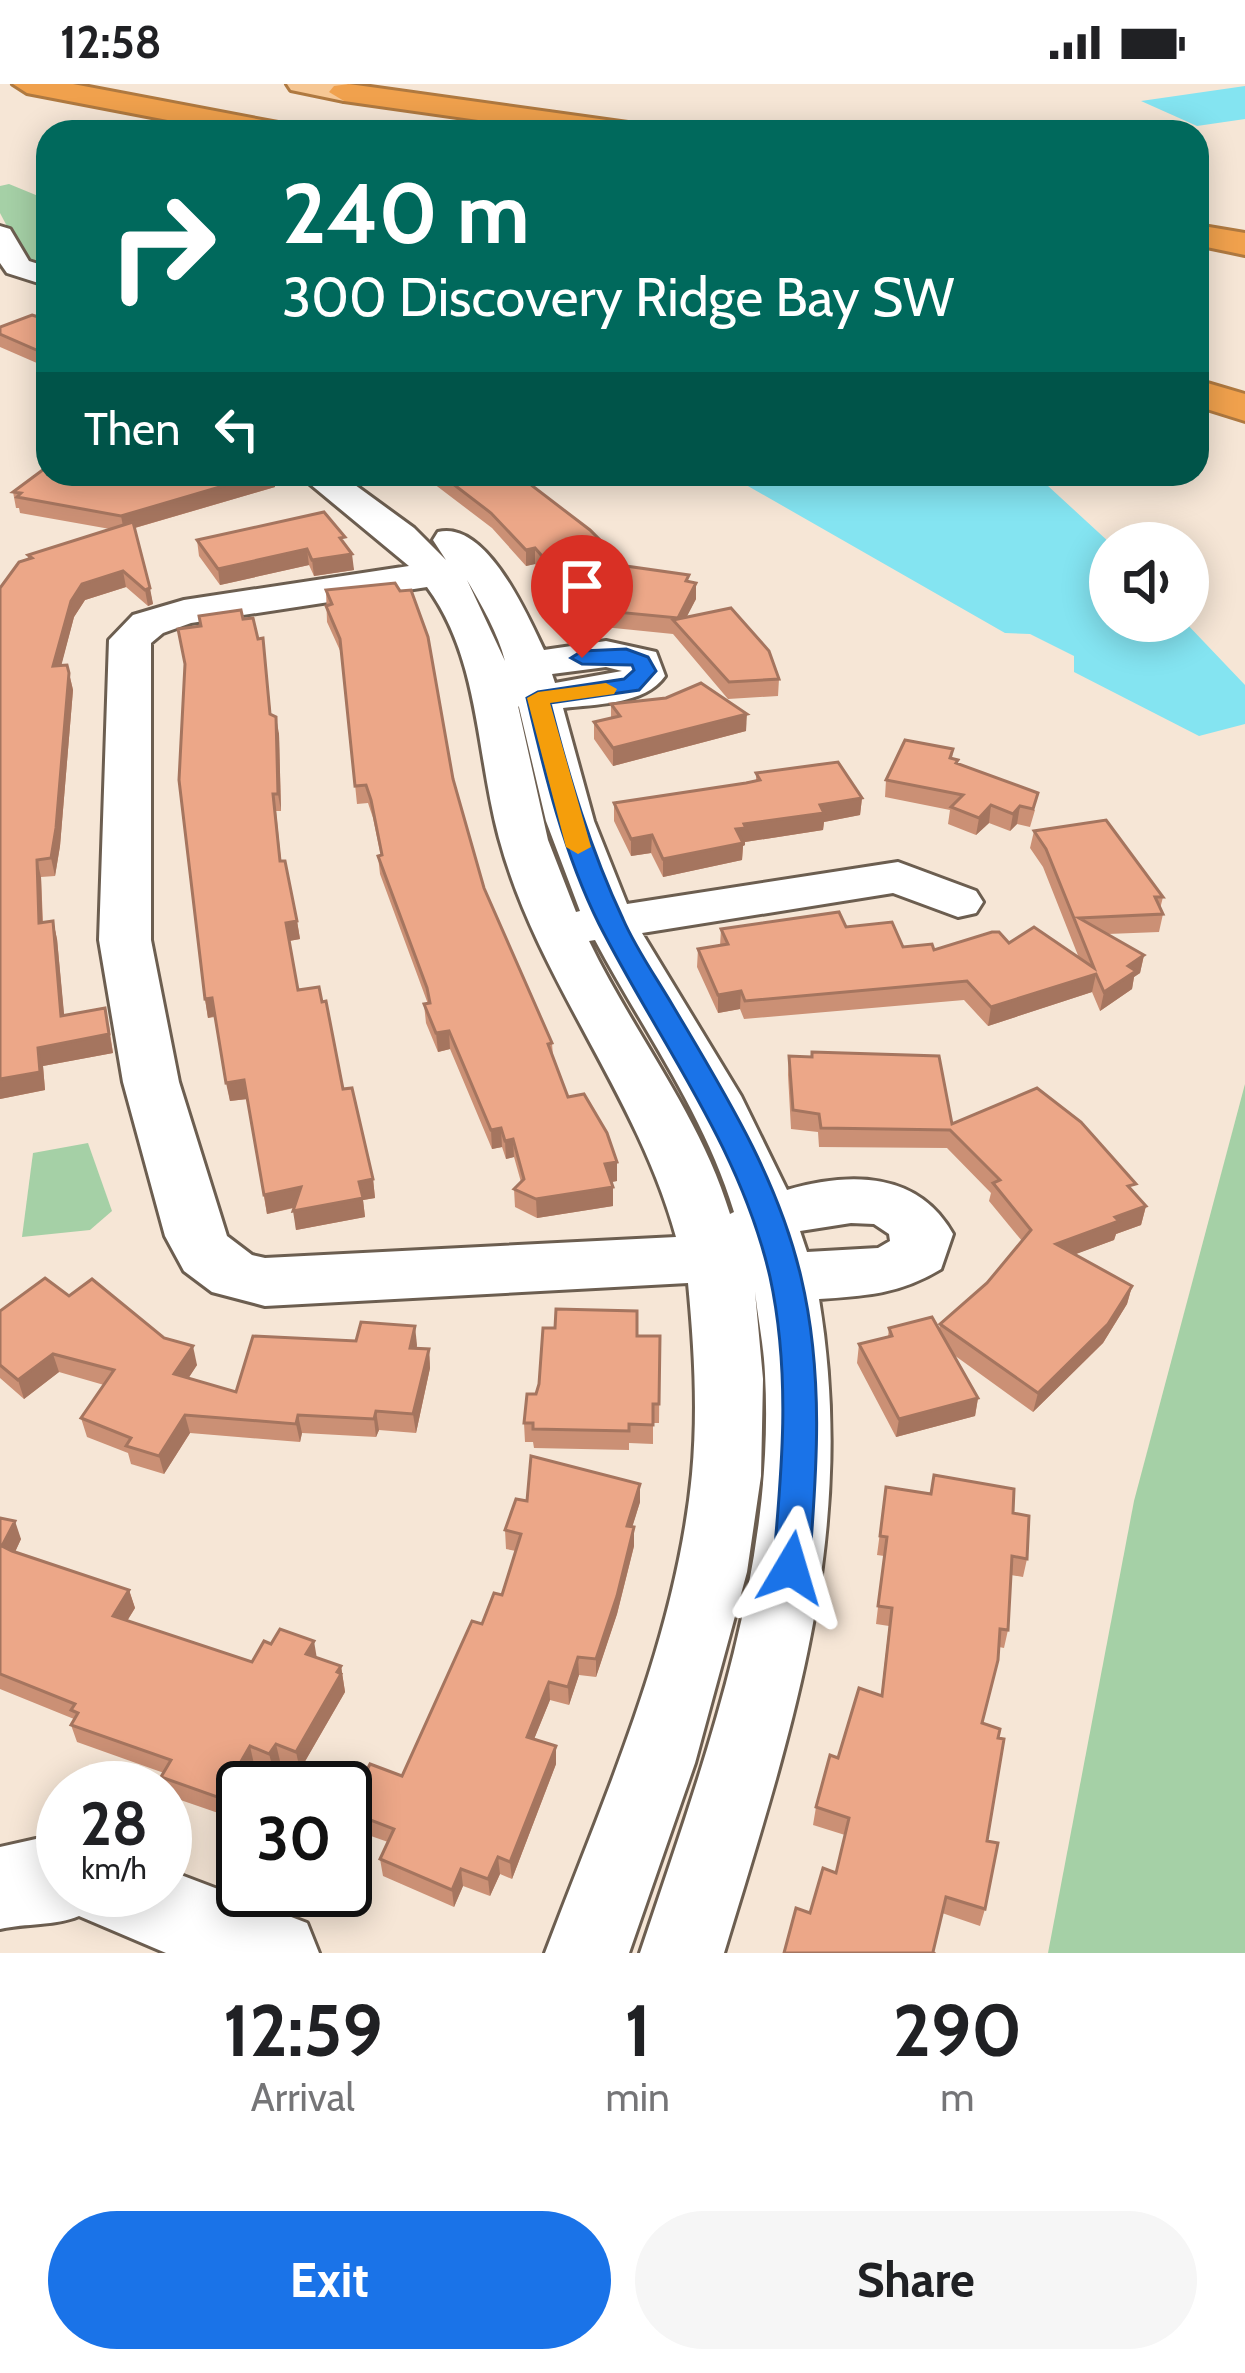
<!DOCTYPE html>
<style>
:root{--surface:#fff;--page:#f6f6f6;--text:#202124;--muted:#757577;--accent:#1a73e8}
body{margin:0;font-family:Cabin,sans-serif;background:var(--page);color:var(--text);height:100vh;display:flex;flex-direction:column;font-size:45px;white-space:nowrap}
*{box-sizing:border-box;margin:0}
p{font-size:39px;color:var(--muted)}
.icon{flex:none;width:66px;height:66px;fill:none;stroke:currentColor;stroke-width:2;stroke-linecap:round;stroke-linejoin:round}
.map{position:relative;height:1869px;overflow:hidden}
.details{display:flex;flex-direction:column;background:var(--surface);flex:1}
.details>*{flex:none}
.guide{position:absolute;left:36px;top:36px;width:1173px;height:366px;border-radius:36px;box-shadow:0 6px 30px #0003;background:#00695c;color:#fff;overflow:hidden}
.controls{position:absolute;left:1089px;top:438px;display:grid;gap:24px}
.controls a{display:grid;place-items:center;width:120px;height:120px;border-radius:50%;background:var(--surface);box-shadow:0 6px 30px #0003;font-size:60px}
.speed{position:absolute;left:36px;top:1677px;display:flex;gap:24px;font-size:60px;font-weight:700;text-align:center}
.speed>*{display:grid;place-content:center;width:156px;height:156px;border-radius:50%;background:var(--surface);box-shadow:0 6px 30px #0003;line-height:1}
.speed small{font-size:30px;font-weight:400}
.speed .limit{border:6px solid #111;border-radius:18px;background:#fff;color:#111}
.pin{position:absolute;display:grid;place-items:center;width:102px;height:102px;color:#fff;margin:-123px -51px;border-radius:50% 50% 50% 0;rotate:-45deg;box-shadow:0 0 12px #0007}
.pin .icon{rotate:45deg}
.me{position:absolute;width:132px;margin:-66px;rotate:7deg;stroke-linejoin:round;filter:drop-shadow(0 0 9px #0008)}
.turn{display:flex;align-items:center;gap:42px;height:252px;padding:0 48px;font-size:54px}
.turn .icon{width:156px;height:156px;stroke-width:2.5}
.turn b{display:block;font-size:84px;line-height:102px}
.then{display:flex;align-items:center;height:114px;padding:0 48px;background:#0003;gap:24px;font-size:45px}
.eta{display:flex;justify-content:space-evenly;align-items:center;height:204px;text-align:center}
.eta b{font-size:72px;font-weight:700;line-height:84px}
.cta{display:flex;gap:24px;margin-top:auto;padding:24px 48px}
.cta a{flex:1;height:138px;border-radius:72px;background:var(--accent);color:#fff;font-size:48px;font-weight:700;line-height:138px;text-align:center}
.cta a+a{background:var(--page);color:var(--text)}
.status{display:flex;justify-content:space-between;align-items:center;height:84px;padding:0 60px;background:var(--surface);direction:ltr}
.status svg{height:33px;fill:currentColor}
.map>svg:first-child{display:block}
.green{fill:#a5d0a6}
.water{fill:#84e4f1}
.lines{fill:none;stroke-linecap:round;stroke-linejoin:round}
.minor-casing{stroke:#6c5e50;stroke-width:6}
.major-casing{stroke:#af7940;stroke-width:6}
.highway-casing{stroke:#af7940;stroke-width:6}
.minor{fill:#fff;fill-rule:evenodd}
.major{fill:#f6c794;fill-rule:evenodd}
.highway{fill:#f0a14d;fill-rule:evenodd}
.wall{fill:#cb9075}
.shaded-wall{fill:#a5755f}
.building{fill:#eca788;stroke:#a5755f;stroke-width:3}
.route{fill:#1a73e8;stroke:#114b97;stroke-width:3}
.slow{fill:#f59e0b}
</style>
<div class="status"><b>12:58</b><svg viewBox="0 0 49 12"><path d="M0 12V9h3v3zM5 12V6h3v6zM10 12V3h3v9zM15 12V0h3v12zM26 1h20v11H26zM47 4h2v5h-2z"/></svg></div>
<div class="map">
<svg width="1245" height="1869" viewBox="0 0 1245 1869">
<rect width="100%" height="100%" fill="#f6e6d6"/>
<g class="green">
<path d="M9,100l39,16v64h-21l-27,-51v-27z"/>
<path d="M1245,1000v869h-197l86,-452z"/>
<path d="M88,1059l24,68 -22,19 -68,7 11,-84z"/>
</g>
<g class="water">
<path d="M1245,2v33l-48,7 -56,-25z"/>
<path d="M727,390h308l75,69v78h74l61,64v39l-46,12 -125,-64v-16l-44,-22 -25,-1z"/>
</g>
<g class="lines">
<defs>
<g id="minor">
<path d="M0,142l10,3 19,32 19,6v19l-41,-13 -7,-10z"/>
<path d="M298,390h42l74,54 32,32 -13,-20 5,-8c48,-12 89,82 106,118l62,-9 50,11 9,24c-20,29 -70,28 -102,32l31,113 33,83 271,-42 78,29 7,11 -7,11 -18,4 -65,-24 -251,40 99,163 46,94c62,-18 131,-19 166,44l-12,35c-41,25 -75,27 -122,30 39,237 -27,430 -95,654h-84c62,-186 136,-380 125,-579 -1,-27 -7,-55 -10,-82l8,87 -2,97 -14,96 -52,191 -66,190h-84c58,-154 131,-313 147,-479 6,-65 2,-127 -4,-191l-423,23 -53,-14 -28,-21 -19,-35 -42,-154 -24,-142 10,-300 24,-25 51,-15 225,-34zM467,496c15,26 31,53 38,81zM427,503c53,72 49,166 72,251 38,142 138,256 177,399l-411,21 -13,-3 -25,-19 -48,-154 -28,-142v-297l12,-10 28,-10zM606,583l16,4 -67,12 -3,-9zM518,622l1,1 27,114 34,90 -4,1 -28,-72zM595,856c48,90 109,173 139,272l-4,2c-30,-99 -96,-180 -141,-273zM851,1139l23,1 15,10 1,7 -12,7 -71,4 -7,-21z"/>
<path d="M36,1755l27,2v49h102v-21l142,54 12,30h-153l-87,-37c-24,10 -53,7 -79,13v-82z"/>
</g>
<path id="major" d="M287,0h60l12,8 -15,9 -53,-11z"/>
<g id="highway">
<path d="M13,0h60l205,39 15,9h-63l-203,-39z"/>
<path d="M349,0l279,39 15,9h-80l-219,-31 -15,-9 5,-6z"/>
<path d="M1197,141l48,8v22l-48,-10z"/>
<path d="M1197,296l48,14v27l-48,-15z"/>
</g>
</defs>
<use href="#minor" class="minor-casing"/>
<use href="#major" class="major-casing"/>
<use href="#highway" class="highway-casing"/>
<use href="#minor" class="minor"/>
<use href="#major" class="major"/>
<use href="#highway" class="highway"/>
</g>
<g class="wall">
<path d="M48,236v70l-3,-2 -4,-20 5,-1 -46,-20v-20z"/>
<path d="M273,390l2,13 -140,41 18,76 -5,2 -22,-19 -41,13 -11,17 -13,48h6l6,25 -13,156 -5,30 -14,1 2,45 10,-1 4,18 7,77 45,10 4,27 -70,13 2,24 -45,9 28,-544 82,-26 -90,-16 -1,-5h-3l-3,-16 124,-17z"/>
<path d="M421,390h111l1,12 93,80 63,16 7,17 -10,18 93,62 -1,17 -50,3 -55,-65 -99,-10v-16h-21v-23l-18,-21 -9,2 -34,-38z"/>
<path d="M197,456l149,5 8,25 -40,6 -5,-11 -89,20 -21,-29z"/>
<path d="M326,506l127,189 31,109 68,155 1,14 15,40 49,84 -6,1 2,24 -76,12 -22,-11 -1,-18 7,-7 -7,-25 -8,2 -4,-12 -10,2 -42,-100 -12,3 -12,-29 -2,-19h4l-48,-130 -2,-18h3l-8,-38 -5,-15 -11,1 -15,-149 -15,-33z"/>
<path d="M243,535l15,20 5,-1 8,76 8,20 2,77h-5l5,50 16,60 3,18 -11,2 9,49 45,99 30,90 2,19 -12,2 2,17 -69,13 -2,-22 -27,6 -20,-115 -17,2 -15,-84 -7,1 -3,-19 -20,-333z"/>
<path d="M611,620l135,27 -133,35 -19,-27v-17l17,-4z"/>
<path d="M953,665l-1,9 5,6 78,46 -5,17 -13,-3 -7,7 -21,-8 -13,12 -28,-11 2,-14 -65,-13 1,-17z"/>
<path d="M756,689l106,25 -2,17 -36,7 -1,8 -78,12v3l-2,1 -1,14 -79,17 -12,-24 -20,3 -17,-35v-18l142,-22z"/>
<path d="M1034,747l129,66 -3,12 3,5 -4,18 -51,2 36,21 -4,18 -6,4 -2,12 -32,22 -8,-19 -104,34 -24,-26 -220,19 -4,-10 -22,4 -21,-46 1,-18 22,-3 1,-17 125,-2 57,20 31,3 75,-7 70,15 -36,-91 -13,-19z"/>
<path d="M789,972l163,68 182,69 12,13 -5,19 -25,9 -2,6 -39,14 57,32 -5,18 -24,39 -70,69 -79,-57 24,43 -3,18 -79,21 -39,-74 2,-19 29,-7 1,-9 50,2 1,-6 47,-41 35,-42 -33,-40 2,-8 -44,-45 -128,-1 -1,-15 -27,-3 -3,-54z"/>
<path d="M69,1212l128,69 -9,13 48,14 181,-47v3l12,1 1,19 -14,65 -37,-3 -3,7 -74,-4 -2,9 -110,-9 -26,41 -33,-10 -3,-11 -41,-16 -6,-19 23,-33 -45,-13 -35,27 -24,-21v-67z"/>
<path d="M637,1252h23l-1,87h-6v21l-24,-1v7l-95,-2 -1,-6h-8l-1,-19 12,-29z"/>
<path d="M934,1391l79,38 14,46 -4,18 -12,-2 -3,55 -4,18 -5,-1 -17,76 16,15 -11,103 -2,68 -5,17 -38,-13h-132l26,-40 9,-38 -32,-10 3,-18 22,-49 43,-62 8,-70 -13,-2 8,-68 -7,-1 9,-68 44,7z"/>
<path d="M527,1417l113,1 -8,25 2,19 -17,68 -21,63 -17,-2 -10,30 -19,-5 -16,39 22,7v18l-44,115 -12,-5 -10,22 -27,-10 -9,21 -71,-31 -3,-17 8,-17 -37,-13 -4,-18 55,-35 80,-152 20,-29 14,-44 -10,-2 -1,-19z"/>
<path d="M0,1434l21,21 -6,13 114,38 6,18 -8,13 125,41 65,-4 24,8 4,26 -45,78 -20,-9 -6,11 -20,-8 -30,51 -58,-20 -5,-18 3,-4 -87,-31 -6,-17 3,-6 -74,-30z"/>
</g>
<g class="shaded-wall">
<path d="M264,390h9l2,13 -151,44 -3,-15z"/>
<path d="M535,464v16l-9,2v-16z"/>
<path d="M307,465l2,16 -89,20 -2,-16z"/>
<path d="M352,470l2,16 -40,6 -2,-16z"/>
<path d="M123,487l3,16 -41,13 -11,17 -17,65 -4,-16 18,-65 11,-17z"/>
<path d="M696,499v16l-15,29 -3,-10z"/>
<path d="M150,504l3,16 -5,2 -3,-16z"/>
<path d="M69,589l4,17 -13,156 -5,30 -4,-18z"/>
<path d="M747,630l-1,17 -133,35v-18z"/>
<path d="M276,633l3,17 2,77 -3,-17z"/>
<path d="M862,714l-2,17 -36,7 -1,8 -78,12v3l-2,1 -1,14 -79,17v-18l81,-35 76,-19z"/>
<path d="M991,721l-2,18 -13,12 3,-17z"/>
<path d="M1020,722l-3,18 -7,7 3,-17z"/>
<path d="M652,751l-1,18 -20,3v-17z"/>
<path d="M37,776l4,17 2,64 -4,-18z"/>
<path d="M53,837l4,18 9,95 -5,-18z"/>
<path d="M297,837l3,18 -11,2 -3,-18z"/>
<path d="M1144,871l-4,18 -6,4 -2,12 -32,22 4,-19 24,-26z"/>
<path d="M1096,890l-4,18 -104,34 3,-19z"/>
<path d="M741,907l-1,18 -22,4v-18z"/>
<path d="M212,914l3,18 -7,2 -3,-19z"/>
<path d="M105,924l8,45 -70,13 2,24 -45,9v-20l38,-31z"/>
<path d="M449,947l1,18 -12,3 -2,-19z"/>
<path d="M244,996l3,19 -17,2 -4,-18z"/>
<path d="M501,1044l1,19 -10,2 -1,-19z"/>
<path d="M513,1055l1,18 -8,2 -1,-18z"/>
<path d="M617,1078v19l-11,2 -1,-19z"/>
<path d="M373,1095l2,19 -12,2 2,17 -69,13 -3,-19 66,-29z"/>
<path d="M301,1103l3,18 -37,9 -3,-19z"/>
<path d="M613,1103v19l-76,12 -1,-19z"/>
<path d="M1146,1122l-5,19 -25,9 -2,6 -62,23 4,-19 59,-27z"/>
<path d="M1132,1202l-5,18 -24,39 -70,69 5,-19z"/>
<path d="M415,1242l2,19 -5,21 -2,-18z"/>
<path d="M193,1262l4,19 -18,28 -5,-19z"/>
<path d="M429,1265l1,19 -14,65 -3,-19z"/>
<path d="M53,1270l6,18 -35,27 -6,-19z"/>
<path d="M978,1314l-3,18 -79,21 3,-18z"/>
<path d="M376,1327l3,19 -3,7 -2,-18z"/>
<path d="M185,1331l5,18 -26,41 -5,-18z"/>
<path d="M298,1331l4,18 -2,9 -4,-18z"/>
<path d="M640,1400v18l-13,42v-18z"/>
<path d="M15,1437l6,18 -12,26 -7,-19z"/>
<path d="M634,1443v19l-17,68 -21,63v-18z"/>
<path d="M129,1506l6,18 -16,26 -6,-18z"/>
<path d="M314,1557l3,18 -11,-5z"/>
<path d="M578,1573l1,18 -10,30 -1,-18z"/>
<path d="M341,1582l4,26 -45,78 -4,-18z"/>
<path d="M549,1598l1,18 -22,54 -1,-17z"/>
<path d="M276,1660l4,17 -6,11 -5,-18z"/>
<path d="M250,1662l4,18 -30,51 -4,-17z"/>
<path d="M556,1662v18l-44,115 -2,-17z"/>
<path d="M498,1773l2,17 -10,22 -2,-17z"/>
<path d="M461,1785l2,17 -9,21 -2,-17z"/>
</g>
<g class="building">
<path d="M32,231l16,5v35l-48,-21v-7z"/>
<path d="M48,382v8h216l-143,42 -104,-19 4,-4 -8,-1z"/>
<path d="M440,390h92l-10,4 68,52 36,36 63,9 -3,6 10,2 -18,35 -104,-10 1,-16h-23l3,-21 -20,-23 -9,2 -35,-37z"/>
<path d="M324,428l21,25 -5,1 12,16 -40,6 -5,-11 -89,20 -21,-29z"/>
<path d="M133,438l17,66 -5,2 -22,-19 -41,13 -11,17 -18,65 14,-1 2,8 -13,155 -5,30 -14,2 2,63 14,-2 8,95 44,-8 4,26 -71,14 2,24 -40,7v-491l19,-26 13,-4 -4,-3z"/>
<path d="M395,499l5,8 11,-1 17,47 25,142 31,109 68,155 -4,1 20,53 16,-3 23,39 10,29 -12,2 8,23 -77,12 -22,-10 10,-10 -11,-40 -8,2 -4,-13 -10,2 -42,-99 -13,2 -12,-29 6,-1 -3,-15 -49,-132 4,-1 -11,-55 -5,-15 -11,1 -15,-147 -14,-33 6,-2 -6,-14z"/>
<path d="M731,524l38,43 10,28 -50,3 -56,-62z"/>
<path d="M241,526l2,9 10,-1 5,21 5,-1 7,76 6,3 2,77h-5l7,67h5l12,60 -11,2 12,67 21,-3 3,15 4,-1 17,88 9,-1 21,91 -14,3 4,16 -70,13 8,-24 -37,8 -20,-115 -18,3 -14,-85 -7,1 -26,-219 6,-116 -7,-35 23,-3 -2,-10z"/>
<path d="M701,599l46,31 -134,34 -19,-26 26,-6 -9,-12 55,-6z"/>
<path d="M905,656l48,9 -3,9 8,2 -2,3 82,30 -5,16 -13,-3 -7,8 -22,-9 -12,13 -28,-11 12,-12 -77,-15z"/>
<path d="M838,678l24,36 -42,7 4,8 -80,11 2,4 -10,1 7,14 -80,16 -11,-24 -21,4 -17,-36 132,-20 14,-3 -4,-7z"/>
<path d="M1106,736l57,77h-8l8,17 -84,4 65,37 -16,11 8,5 -32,21 -8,-18 -105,33 -24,-26 -222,20 -4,-10 -23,4 -20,-46 30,-5 -7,-15 118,-17 7,15 46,-5 11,25 29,-3 2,6 58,-18h7l10,11 25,-16 60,41 -48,-119 -12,-18z"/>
<path d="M812,968l127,4 13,68 85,-36 44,34 55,62 -8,2 18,20 -31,11 4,4 -63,23 76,42 -24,38 -70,69 -98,-69 47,-41 44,-53 -38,-47 7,-3 -50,-50 -129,-2 -2,-14 -26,-4 -4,-54 23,1z"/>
<path d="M45,1194l24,18 23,-17 72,59 29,8 -19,28 62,18 17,-56 103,5 5,-19 54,4 -5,22 19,1 -16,65 -37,-3 -2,8 -76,-4 -2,9 -111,-9 -26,41 -33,-10 5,-8 -50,-20 33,-48 -61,-16 -35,26 -18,-15v-54z"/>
<path d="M556,1225l81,2v25h23l-1,68h-6v21l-24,-1v7l-96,-2v-6h-9l3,-29h9l3,-10 4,-56h12z"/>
<path d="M932,1233l46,81 -79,21 -40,-75 33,-8 -3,-8z"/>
<path d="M531,1372l109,28 -13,42 7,1 -17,69 -21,63 -18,-2 -10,30 -19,-5 -22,55 29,9 -46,116 -12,-5 -10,22 -27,-10 -9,21 -72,-31 14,-30 -47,-18 23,-47 32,12 70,-155 10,3 12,-31 8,2 19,-61 -16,-4 11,-31 11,2z"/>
<path d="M934,1391l80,14 -1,24 16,3 -2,43 -15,-3 -4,74 -8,-1 -2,31 -16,63 18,6 -2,9 6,1 -17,102 11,2 -13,66 -39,-12 -13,55 1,1h-150l12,-45 14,5 13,-45 13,5 13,-55 -33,-11 14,-52 8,3 21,-70 23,8 10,-88 -14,-2 9,-69 -7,-1 6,-49 45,7z"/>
<path d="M0,1434l15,3 -13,25 10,5 117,39 -16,26 139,46 12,-21 7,3 9,-15 34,12 -8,13 35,12 -4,6 4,2 -45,78 -20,-8 -7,10 -19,-8 -30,52 -59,-21 10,-17 -100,-35 7,-12 -7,-3 4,-6 -75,-30z"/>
</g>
<path class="route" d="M626,565l22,8 8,14 -17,19 -89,13c19,74 40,146 73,216 13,30 33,58 50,87 51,86 105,172 128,271 23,97 16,194 8,291l-5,11 -13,5 -13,-5 -5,-11c9,-97 18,-194 -3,-291 -30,-131 -111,-235 -171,-353 -35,-70 -54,-149 -72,-226l11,-6 86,-13 10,-9 -2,-5 -50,-1 -11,-6 11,-7z"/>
<path class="slow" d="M606,599l11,6 -3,5 -64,9 41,144 -13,7 -12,-7 -39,-149 11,-6z"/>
</svg>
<div class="controls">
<a><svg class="icon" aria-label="sound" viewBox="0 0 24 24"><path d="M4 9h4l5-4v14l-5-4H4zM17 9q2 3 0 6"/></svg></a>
</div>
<div class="speed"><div>28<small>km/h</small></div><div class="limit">30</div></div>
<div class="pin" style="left:582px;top:574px;background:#d93025"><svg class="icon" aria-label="arrive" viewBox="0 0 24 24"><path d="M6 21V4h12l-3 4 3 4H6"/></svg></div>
<svg class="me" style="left:791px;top:1484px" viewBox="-20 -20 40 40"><path d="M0-17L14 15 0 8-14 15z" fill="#1a73e8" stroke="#fff" stroke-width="4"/></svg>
<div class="guide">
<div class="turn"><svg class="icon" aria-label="right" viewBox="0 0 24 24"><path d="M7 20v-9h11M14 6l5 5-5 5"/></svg><div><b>240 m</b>300 Discovery Ridge Bay SW</div></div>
<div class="then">Then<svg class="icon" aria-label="left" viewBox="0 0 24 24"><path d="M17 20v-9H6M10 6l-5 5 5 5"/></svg></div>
</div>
</div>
<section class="details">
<div class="eta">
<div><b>12:59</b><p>Arrival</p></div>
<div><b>1</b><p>min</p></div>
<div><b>290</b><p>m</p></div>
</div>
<div class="cta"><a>Exit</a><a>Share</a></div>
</section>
